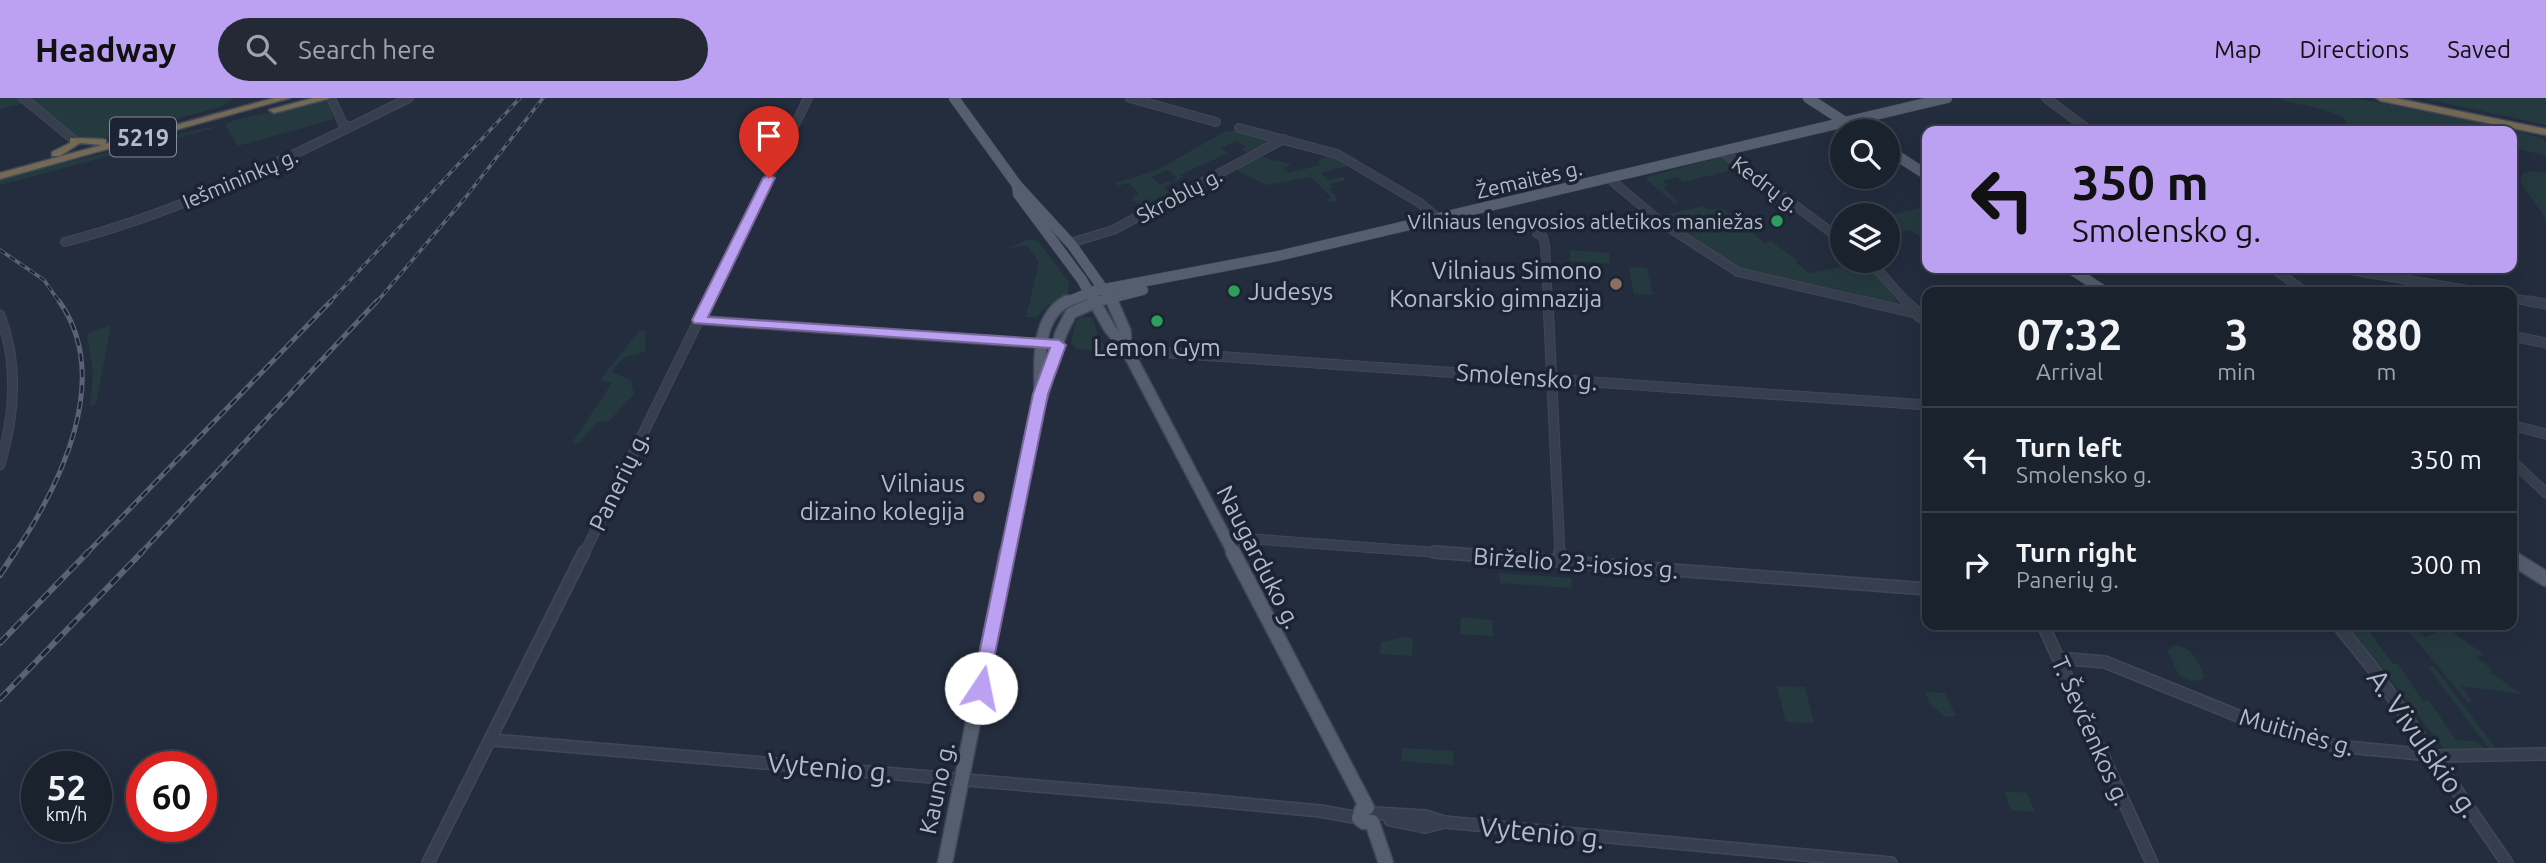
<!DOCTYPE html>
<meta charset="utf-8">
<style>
:root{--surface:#1a222e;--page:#232a36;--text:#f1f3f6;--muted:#9fa4aa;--line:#383f4a;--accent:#bca0f2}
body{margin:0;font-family:Ubuntu,sans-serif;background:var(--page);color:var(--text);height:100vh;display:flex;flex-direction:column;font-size:26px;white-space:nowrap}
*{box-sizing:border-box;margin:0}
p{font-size:23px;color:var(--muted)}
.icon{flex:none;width:38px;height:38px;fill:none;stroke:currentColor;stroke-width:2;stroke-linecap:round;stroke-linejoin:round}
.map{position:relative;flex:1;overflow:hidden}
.side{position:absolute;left:1922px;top:189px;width:595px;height:343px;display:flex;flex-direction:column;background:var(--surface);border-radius:14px;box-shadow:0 7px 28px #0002,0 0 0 2px var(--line)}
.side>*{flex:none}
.guide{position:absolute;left:1922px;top:28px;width:595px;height:147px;border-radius:14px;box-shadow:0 7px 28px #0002,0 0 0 2px var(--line);background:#bca0f2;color:#111;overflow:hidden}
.fabs{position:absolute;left:1830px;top:21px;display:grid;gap:14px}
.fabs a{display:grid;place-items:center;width:70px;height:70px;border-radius:50%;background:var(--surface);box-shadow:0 7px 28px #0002,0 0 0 2px var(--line);font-size:35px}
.speed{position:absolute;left:21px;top:653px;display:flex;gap:14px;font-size:35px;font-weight:700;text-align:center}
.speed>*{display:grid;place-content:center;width:91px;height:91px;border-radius:50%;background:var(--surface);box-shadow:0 7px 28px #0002,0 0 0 2px var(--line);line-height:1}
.speed small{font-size:18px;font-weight:400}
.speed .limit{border:10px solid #d22;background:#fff;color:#111}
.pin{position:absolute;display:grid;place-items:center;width:60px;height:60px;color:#fff;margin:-72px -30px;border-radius:50% 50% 50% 0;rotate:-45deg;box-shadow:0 0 7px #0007}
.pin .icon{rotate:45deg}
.me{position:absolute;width:77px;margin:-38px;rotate:11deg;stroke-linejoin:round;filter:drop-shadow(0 0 5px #0008)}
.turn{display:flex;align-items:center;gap:24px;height:147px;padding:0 35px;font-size:32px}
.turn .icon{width:91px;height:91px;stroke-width:2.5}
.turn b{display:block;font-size:49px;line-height:60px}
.eta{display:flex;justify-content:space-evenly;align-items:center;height:119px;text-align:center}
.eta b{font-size:42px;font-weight:700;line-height:49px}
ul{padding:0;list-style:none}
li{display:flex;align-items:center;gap:21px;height:105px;padding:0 35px;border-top:2px solid var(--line)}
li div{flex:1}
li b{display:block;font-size:26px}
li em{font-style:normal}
header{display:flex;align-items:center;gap:42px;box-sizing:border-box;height:98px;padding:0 35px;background:var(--accent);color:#111}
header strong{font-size:33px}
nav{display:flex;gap:38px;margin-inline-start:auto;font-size:24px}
.search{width:490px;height:63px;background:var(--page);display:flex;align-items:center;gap:18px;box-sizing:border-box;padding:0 24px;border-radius:38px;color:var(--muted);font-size:26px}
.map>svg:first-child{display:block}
.green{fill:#253a3f}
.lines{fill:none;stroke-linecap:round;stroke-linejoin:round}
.minor-far2-casing{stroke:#404857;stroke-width:10}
.minor-far1-casing{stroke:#404857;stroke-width:11}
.minor-casing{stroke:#404857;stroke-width:14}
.major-far2-casing{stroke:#404857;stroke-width:11}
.major-far1-casing{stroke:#404857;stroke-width:14}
.major-casing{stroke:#404857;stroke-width:17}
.highway-casing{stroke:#424a59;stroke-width:3}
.minor-far2{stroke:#373f4e;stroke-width:8}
.minor-far1{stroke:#373f4e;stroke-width:9}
.minor{stroke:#373f4e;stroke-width:11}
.major-far2{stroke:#555e6e;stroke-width:10}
.major-far1{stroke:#555e6e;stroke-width:11}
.major{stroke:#555e6e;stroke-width:14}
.highway{fill:#746954;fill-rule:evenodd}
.rail-far2-casing{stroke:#596375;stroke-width:3.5}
.rail-far1-casing{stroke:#596375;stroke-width:5}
.rail-casing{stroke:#596375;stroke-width:6}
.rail-far2{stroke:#1c2433;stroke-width:2;stroke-dasharray:6;stroke-linecap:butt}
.rail-far1{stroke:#1c2433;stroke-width:2.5;stroke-dasharray:8;stroke-linecap:butt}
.rail{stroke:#1c2433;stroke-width:3.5;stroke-dasharray:10;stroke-linecap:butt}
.route{fill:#bca0f2;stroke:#7a689d;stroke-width:2}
.leisure-dot{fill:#2e9e5b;stroke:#1c2433;stroke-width:2.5}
.education-dot{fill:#8d6e63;stroke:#1c2433;stroke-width:2.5}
.labels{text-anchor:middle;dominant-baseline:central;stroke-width:7;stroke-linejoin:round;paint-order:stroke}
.far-street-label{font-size:21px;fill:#b3bac9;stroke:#1c2433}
.far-poi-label{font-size:21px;fill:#b3bac9;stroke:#1c2433;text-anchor:end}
.shield{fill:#1c2433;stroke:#868d9c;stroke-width:2}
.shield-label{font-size:23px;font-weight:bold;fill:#b3bac9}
.poi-label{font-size:24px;fill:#b3bac9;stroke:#1c2433;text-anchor:end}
.street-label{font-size:24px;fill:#b3bac9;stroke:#1c2433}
.near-street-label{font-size:28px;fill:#b3bac9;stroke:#1c2433}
</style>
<header>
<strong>Headway</strong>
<div class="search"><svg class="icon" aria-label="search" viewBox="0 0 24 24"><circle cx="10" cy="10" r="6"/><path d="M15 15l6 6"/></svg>Search here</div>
<nav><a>Map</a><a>Directions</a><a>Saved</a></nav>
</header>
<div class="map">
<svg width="2546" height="765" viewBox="0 0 2546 765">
<rect width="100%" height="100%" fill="#232d3e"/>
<g class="green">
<path d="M0,0h235l-15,9 -124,33h-14l-49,-39 -33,8z"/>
<path d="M2276,0h78l155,30 34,11 3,4v13l-35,-9v-16h-160c-5,-25 -55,-24 -75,-33z"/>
<path d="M2422,0h124v27z"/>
<path d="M319,3l9,1 6,17 -96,27 -13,-21 10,-5z"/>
<path d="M205,30h9l-214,57v-6z"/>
<path d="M1234,32l40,10 -23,14 -9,-4 4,-3 -10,-6 -15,7 7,5 -48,22 3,2 -7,4 -3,-2 4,-2 -10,-7 -16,7 10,8 7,-4 4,2 -10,5 8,4 -26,14 -13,-6 7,-7 -9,-10 -11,3 -2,-3 41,-13 67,-38z"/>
<path d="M1262,57l11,7 4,-2 15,5 -9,3 6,5 31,-8 -2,-4 12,-6 21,10 -30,8 7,7 15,-3 3,3 -15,4 2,3 -4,1 9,12 -7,2 -6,-2 7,-2 -21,-21 -44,8 -29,-14v-3z"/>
<path d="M1721,59l19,11 -57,14 -6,-5 -15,4 6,5 -4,2 14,15 -3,1 -28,-24v-3z"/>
<path d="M2529,73l17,2v46l-26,-37 2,-8z"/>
<path d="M1704,108l4,3h15l42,34 6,-2 27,20 -2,2 13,10 55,-10 17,13 17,27 -141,-28 -22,-8 -72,-52z"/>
<path d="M1927,108v36l-17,-12 -22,5v-19z"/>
<path d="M1030,141l8,2 31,41 -1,11 -21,13 -11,11h-10l13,-55 -12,-16 -20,2z"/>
<path d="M1570,152l39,3 1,11 -40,-3z"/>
<path d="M1629,169l18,1 6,27 -19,-1z"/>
<path d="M1081,218l12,2 6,20 10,14 -32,-3 -6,-6 5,-21z"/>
<path d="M111,227l-15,79 -6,2 3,-34 -6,-38z"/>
<path d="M645,232v22l-22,6 -12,14 20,8 3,14 -25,27 -12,1 -18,21h-7l40,-60 -12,-3 39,-49z"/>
<path d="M1499,475l72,5 1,10 -72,-5z"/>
<path d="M1461,519l31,3 1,16 -33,-2z"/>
<path d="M2348,527h17l28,39h5l25,37h6l27,39 22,2 6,7 -39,1z"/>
<path d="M2403,527h7l15,12 22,-9 36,26 -7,3 17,13 -3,2 31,22 -60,-8 11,16h-4z"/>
<path d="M1405,539l8,1 -1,18 -32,-2 1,-12z"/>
<path d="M2174,547c20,2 23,16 31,32l-3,3 -10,1 -13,-6 -12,-24z"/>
<path d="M2428,569h6l63,83h-7z"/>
<path d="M1777,588l28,1 9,36 -28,-1z"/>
<path d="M1925,594l20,1 11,23 -11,1 -16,-14z"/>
<path d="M1402,650l51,3v14l-52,-4z"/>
<path d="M2004,693l23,2 8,19 -24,-2z"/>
</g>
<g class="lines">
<defs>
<g id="minor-far2">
<path d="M23,0l51,42"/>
<path d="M331,0l12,26 6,3"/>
<path d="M1130,0l86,24"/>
<path d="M2046,0l44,33"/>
<path d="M1239,30l98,26 83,49 19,16"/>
<path d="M1723,54l120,89"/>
<path d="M1611,82l51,43 76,49 133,31"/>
<path d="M1537,135l6,4 2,8 3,58"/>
<path d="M65,144c124,-32 230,-88 344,-144"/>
<path d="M1070,145l43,-13 171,-91"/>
<path d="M1870,163l37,42"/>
<path d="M2273,170l32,24"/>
<path d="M2338,170l141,24"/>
<path d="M2511,200l28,5"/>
<path d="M707,205l101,-205"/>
</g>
<g id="minor-far1">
<path d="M1548,203l12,253"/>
<path d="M1863,203l56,13"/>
<path d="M1905,203l14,12"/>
<path d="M2529,203l17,3"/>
<path d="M1927,214l-9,4 9,6"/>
<path d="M0,217c19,49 15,100 0,150"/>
<path d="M699,222l360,25"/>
<path d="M2511,238l35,7"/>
<path d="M1128,257l27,-3 772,53"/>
<path d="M2511,327l35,9"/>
<path d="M2511,362l35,33"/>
<path d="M1226,445l28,-4 203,15"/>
<path d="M584,456l124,-253"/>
</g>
<g id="minor">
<path d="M1434,454l493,37"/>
<path d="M1560,454v10"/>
<path d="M2043,527l109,238"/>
<path d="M2338,527l33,41 136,197"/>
<path d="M2058,560l47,4 163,66 68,18 105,10 105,-2"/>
<path d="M492,642l712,60 116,11 39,7"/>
<path d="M1375,715l50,3 19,6 447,41"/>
<path d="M1390,722l35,7 19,-5"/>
<path d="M428,765l156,-311"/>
</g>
<g id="major-far2">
<path d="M954,0l63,87 55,60 41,58"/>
<path d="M1808,0l51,33"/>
<path d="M1888,52l39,25"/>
<path d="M1017,87l1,9 64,86 13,23"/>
<path d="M2069,170l37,24"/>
<path d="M1064,205l30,-12 184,-35 669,-158"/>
<path d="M1092,205l51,-13"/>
</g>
<g id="major-far1">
<path d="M1094,203l16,28 16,19 108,206"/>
<path d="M1112,203l13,30 1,17"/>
<path d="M1040,296c0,-31 -5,-76 27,-93"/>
<path d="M1007,456l25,-124 29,-97 10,-20 27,-12"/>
</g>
<g id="major">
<path d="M1233,454l134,256"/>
<path d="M2511,459l35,22"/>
<path d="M1362,711l-3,9 5,4h8"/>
<path d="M1372,724l14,41"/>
<path d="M945,765l62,-311"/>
</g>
<g id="highway">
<path d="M274,0h16l-290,81v-6l102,-28 -22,-2 -20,13h-8v-4l18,-9v-5l32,1 4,1v4z"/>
<path d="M313,0h18l-57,15 -5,-3z"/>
<path d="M2376,0h19l151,31v6l-165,-34z"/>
</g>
</defs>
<use href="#minor-far2" class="minor-far2-casing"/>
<use href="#minor-far1" class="minor-far1-casing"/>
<use href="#minor" class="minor-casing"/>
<use href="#major-far2" class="major-far2-casing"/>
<use href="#major-far1" class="major-far1-casing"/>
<use href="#major" class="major-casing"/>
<use href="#highway" class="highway-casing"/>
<use href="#minor-far2" class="minor-far2"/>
<use href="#minor-far1" class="minor-far1"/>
<use href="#minor" class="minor"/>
<use href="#major-far2" class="major-far2"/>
<use href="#major-far1" class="major-far1"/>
<use href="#major" class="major"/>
<use href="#highway" class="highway"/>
<defs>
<g id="rail-far2">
<path d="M0,152l44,30 16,23"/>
<path d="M329,205l191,-205"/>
<path d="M376,205l89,-105 78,-100"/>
</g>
<g id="rail-far1">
<path d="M14,456c46,-68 100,-176 45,-253"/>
<path d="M86,456l245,-253"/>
<path d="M140,456l237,-253"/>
</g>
<g id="rail">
<path d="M0,477l15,-23"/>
<path d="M0,545l88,-91"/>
<path d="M0,601l142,-147"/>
</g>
</defs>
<use href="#rail-far2" class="rail-far2-casing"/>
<use href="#rail-far1" class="rail-far1-casing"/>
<use href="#rail" class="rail-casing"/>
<use href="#rail-far2" class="rail-far2"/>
<use href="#rail-far1" class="rail-far1"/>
<use href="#rail" class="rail"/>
</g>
<path class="route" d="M769,77l6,3 -67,139 351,23 7,5 -18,49 -61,299 -6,2 -7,-2 -2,-5 61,-294 17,-46 -356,-25 -2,-3 71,-142z"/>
<g class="leisure-dot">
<circle cx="1777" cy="123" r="7"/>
<circle cx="1234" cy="193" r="7"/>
<circle cx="1157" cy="223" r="7"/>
</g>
<g class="education-dot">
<circle cx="1616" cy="186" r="7"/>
<circle cx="979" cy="399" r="7"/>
</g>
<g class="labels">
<g class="far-street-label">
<text transform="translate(240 80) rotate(-23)">Iešmininkų g.</text>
<text transform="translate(1529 81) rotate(-13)">Žemaitės g.</text>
<text transform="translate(1766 86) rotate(37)">Kedrų g.</text>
<text transform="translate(1179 97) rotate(-28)">Skroblų g.</text>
</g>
<g class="far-poi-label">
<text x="1763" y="123">Vilniaus lengvosios atletikos maniežas</text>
</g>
<rect class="shield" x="110" y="19.5" width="66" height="39" rx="5"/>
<g class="shield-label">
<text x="143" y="39">5219</text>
</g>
<g class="poi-label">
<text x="1602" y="172">Vilniaus Simono<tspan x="1602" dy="28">Konarskio gimnazija</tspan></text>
<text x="1248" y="193" text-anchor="start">Judesys</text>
<text x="1157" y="249" text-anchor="middle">Lemon Gym</text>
<text x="965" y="385">Vilniaus<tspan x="965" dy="28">dizaino kolegija</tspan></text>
</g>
<g class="street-label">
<text transform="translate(1527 279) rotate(4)">Smolensko g.</text>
<text transform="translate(619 383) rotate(-64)">Panerių g.</text>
<text transform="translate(1259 459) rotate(63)">Naugarduko g.</text>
<text transform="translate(1576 465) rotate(4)">Birželio 23-iosios g.</text>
<text transform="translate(2091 633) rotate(66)">T. Ševčenkos g.</text>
<text transform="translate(2297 634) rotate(16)">Muitinės g.</text>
<text transform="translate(937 690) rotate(-78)">Kauno g.</text>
</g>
<g class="near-street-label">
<text transform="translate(2424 645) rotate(55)">A. Vivulskio g.</text>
<text transform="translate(830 669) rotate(5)">Vytenio g.</text>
<text transform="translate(1542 734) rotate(6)">Vytenio g.</text>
</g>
</g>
</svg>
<div class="fabs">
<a><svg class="icon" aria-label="search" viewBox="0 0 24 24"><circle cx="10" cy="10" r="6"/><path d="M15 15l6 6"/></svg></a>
<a><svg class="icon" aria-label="layers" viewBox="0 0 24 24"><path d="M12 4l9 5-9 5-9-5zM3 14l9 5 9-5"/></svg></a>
</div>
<div class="speed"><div>52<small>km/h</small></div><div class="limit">60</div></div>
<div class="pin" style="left:769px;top:80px;background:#d93025"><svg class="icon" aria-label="arrive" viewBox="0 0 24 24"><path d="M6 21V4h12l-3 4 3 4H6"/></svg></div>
<svg class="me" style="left:981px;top:590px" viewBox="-20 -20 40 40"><circle r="19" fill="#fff"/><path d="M0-13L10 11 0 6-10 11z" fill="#bca0f2"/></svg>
<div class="guide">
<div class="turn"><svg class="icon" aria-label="left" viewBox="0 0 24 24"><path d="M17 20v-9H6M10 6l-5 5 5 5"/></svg><div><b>350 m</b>Smolensko g.</div></div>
</div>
<section class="side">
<div class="eta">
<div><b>07:32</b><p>Arrival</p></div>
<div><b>3</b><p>min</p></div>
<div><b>880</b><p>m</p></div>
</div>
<ul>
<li><svg class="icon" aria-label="left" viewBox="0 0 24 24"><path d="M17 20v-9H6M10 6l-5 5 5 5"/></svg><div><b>Turn left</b><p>Smolensko g.</p></div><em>350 m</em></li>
<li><svg class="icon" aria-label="right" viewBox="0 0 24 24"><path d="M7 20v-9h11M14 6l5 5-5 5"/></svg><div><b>Turn right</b><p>Panerių g.</p></div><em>300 m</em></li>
</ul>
</section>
</div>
